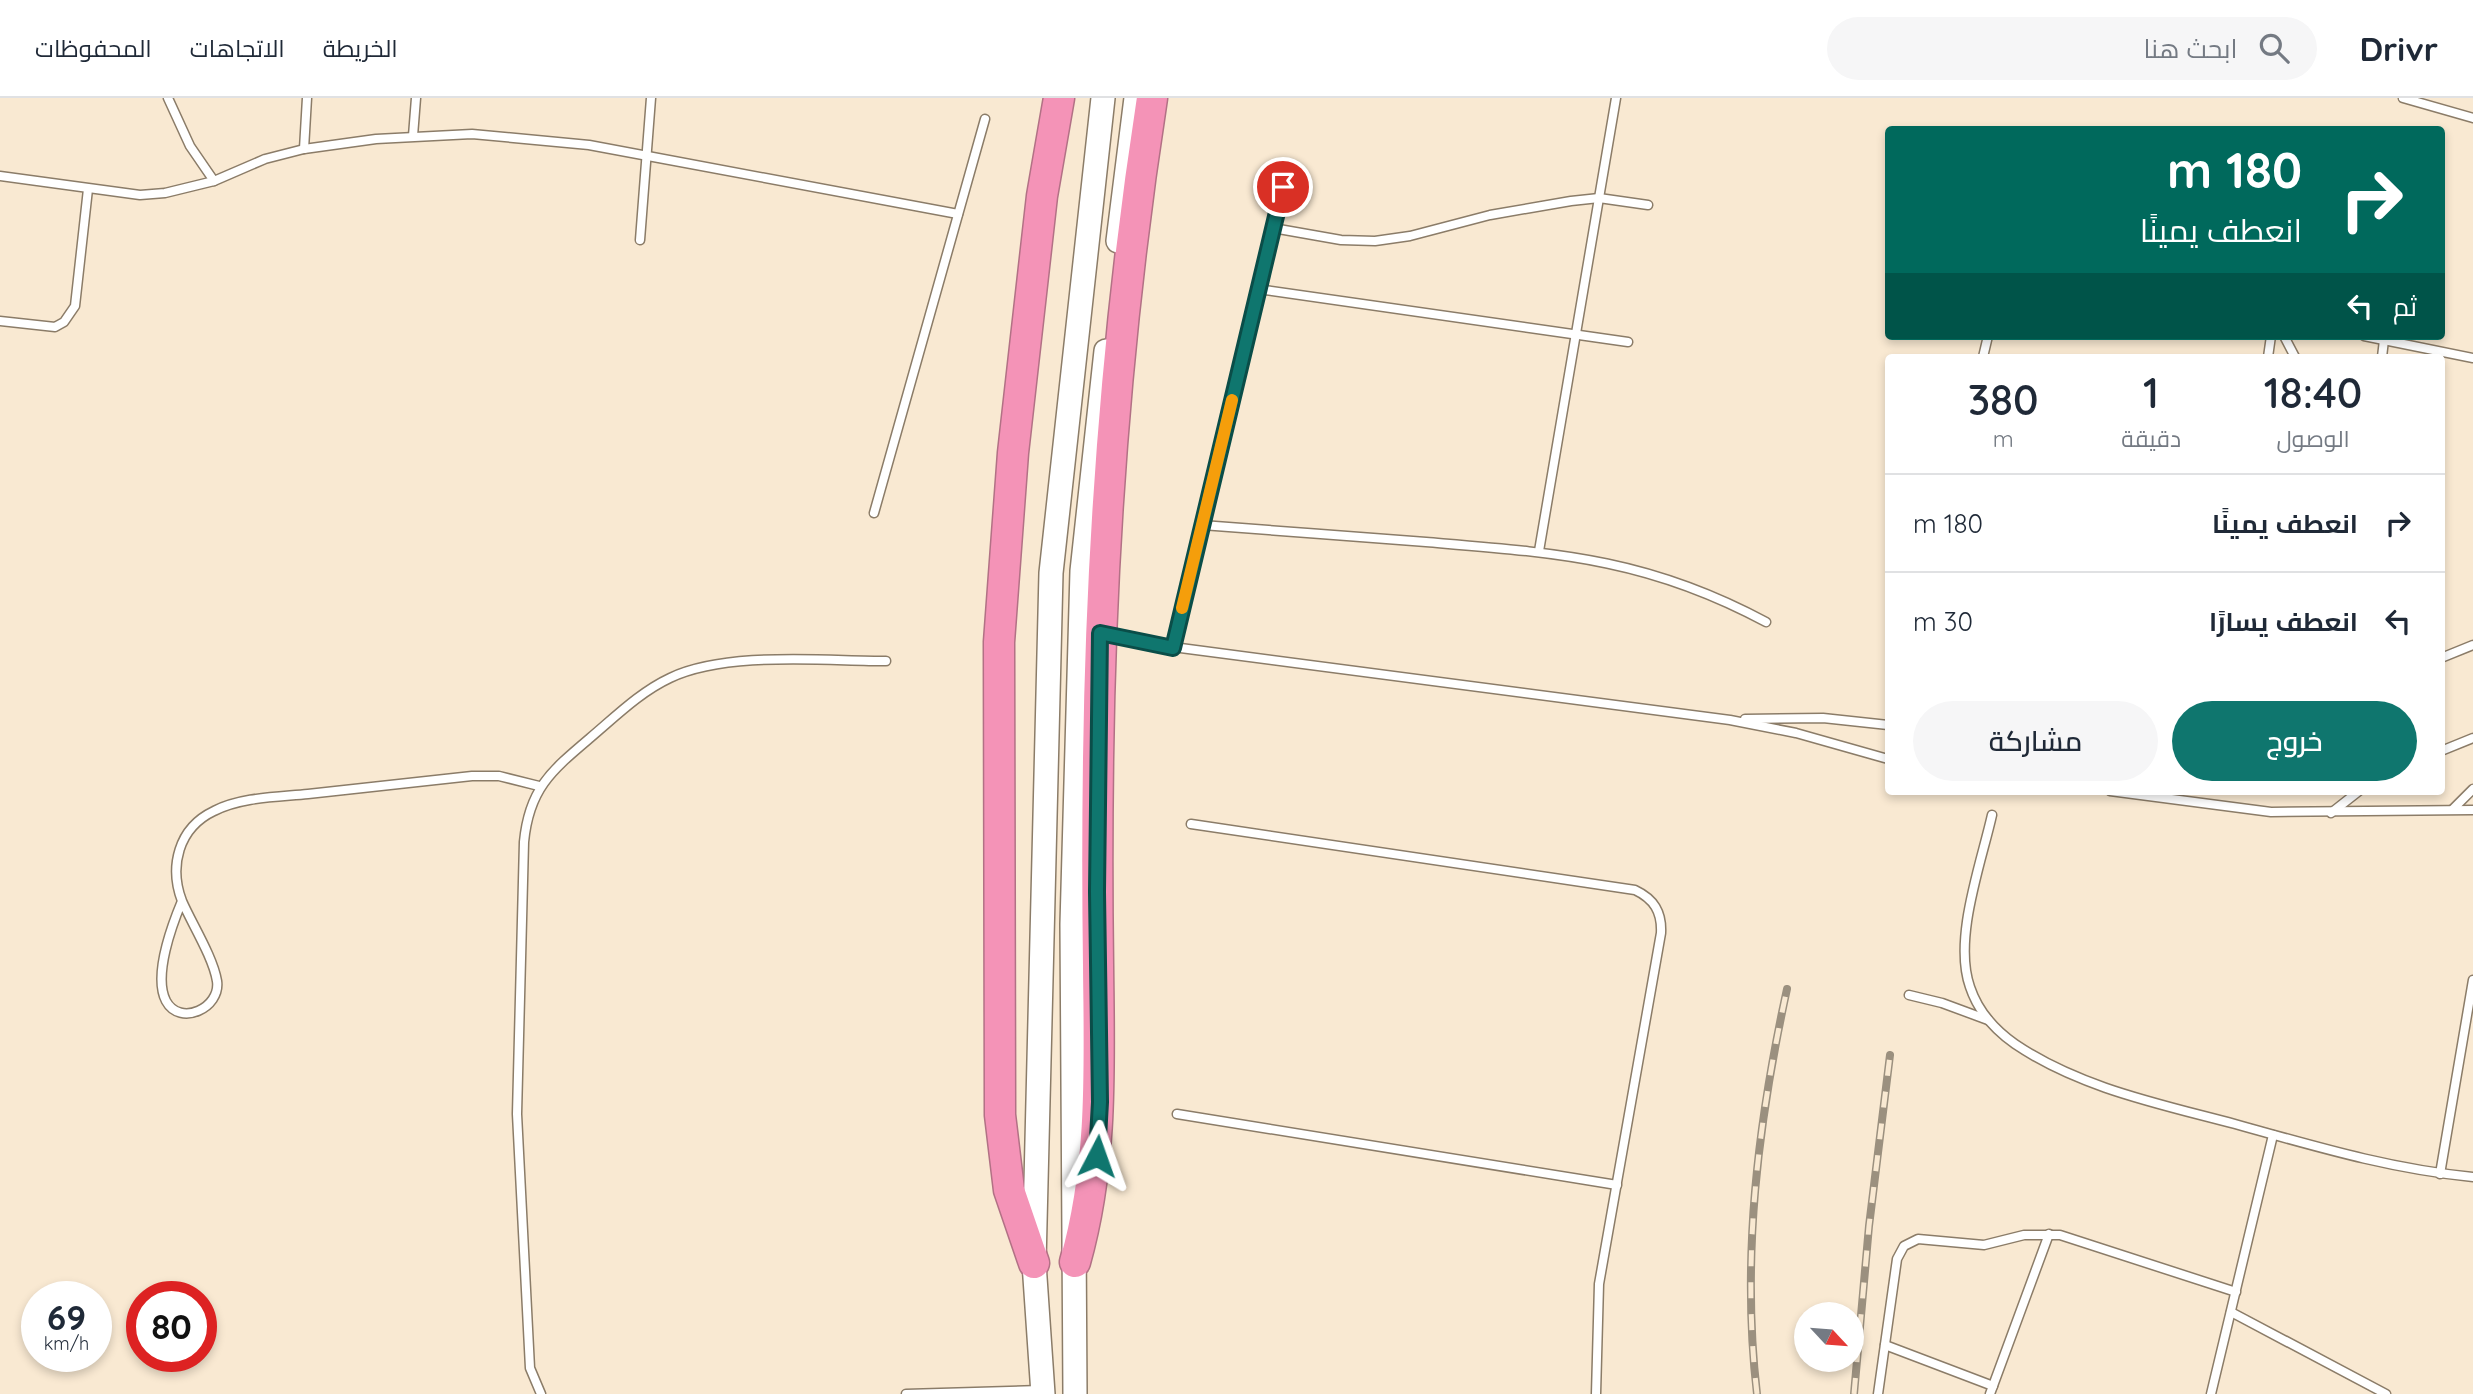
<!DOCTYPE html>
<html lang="ar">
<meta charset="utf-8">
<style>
:root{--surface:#fff;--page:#f6f6f7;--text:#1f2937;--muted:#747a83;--line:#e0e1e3;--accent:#0f766e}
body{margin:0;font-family:Quicksand,Cairo,sans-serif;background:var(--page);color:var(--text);direction:rtl;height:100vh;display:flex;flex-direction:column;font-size:26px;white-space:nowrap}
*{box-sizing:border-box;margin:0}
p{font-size:23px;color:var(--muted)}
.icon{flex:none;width:38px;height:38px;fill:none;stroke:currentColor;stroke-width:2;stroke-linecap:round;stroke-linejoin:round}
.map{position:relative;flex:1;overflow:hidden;direction:ltr}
.sheet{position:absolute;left:1885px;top:256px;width:560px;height:441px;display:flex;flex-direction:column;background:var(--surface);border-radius:7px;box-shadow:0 4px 10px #0003;direction:rtl}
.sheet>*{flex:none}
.top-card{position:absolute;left:1885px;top:28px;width:560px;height:214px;border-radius:7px;box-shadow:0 4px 10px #0003;direction:rtl;background:#00695c;color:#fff;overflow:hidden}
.needle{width:46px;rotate:116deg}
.fabs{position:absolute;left:1794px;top:1204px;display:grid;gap:14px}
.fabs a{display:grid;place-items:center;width:70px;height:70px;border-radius:50%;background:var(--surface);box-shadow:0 4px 10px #0003;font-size:35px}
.speed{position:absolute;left:21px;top:1183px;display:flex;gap:14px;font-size:35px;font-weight:700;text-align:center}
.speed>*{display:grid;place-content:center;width:91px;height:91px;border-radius:50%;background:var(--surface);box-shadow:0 4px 10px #0003;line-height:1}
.speed small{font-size:18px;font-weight:400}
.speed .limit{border:10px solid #d22;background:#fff;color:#111}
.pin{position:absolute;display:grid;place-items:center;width:60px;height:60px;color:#fff;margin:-30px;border:4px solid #fff;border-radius:50%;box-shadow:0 2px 7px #0007}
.me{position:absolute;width:77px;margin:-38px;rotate:4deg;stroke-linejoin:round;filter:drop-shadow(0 0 5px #0008)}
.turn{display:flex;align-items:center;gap:24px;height:147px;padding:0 28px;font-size:32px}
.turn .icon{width:91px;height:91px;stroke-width:2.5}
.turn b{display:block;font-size:49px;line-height:60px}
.then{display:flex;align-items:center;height:66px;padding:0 28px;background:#0003;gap:14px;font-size:26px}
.eta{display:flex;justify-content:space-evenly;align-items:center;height:119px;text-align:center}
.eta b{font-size:42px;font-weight:600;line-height:49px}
.cta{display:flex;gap:14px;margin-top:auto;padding:14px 28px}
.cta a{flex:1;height:80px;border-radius:42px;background:var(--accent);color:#fff;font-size:28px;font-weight:600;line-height:80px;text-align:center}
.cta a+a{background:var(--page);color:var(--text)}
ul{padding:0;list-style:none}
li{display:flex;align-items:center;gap:21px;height:98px;padding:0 28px;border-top:2px solid var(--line)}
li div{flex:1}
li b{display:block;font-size:26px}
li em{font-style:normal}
header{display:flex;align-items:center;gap:42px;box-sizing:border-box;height:98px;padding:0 35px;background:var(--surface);border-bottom:2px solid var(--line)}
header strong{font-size:33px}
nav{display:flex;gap:38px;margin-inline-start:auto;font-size:24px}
.search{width:490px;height:63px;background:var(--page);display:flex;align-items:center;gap:18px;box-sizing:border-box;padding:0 24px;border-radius:38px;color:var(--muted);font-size:26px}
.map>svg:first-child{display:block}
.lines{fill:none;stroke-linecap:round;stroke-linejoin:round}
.lane-casing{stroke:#8b7c68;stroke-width:11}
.secondary-casing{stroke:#8b7c68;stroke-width:26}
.highway-casing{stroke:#b27185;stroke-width:33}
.lane{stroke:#fff;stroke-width:8}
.secondary{stroke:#fff;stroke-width:23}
.highway{stroke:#f493b7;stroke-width:30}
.rail-casing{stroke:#9b907f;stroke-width:8}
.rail{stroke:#f9e9d2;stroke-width:5;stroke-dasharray:16;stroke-linecap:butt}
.route-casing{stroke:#0a4d48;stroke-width:18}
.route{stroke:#0f766e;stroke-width:12}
.slow{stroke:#f59e0b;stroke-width:12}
</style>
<header>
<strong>Drivr</strong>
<div class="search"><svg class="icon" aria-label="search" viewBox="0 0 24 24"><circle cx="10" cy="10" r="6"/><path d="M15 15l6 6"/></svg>ابحث هنا</div>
<nav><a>الخريطة</a><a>الاتجاهات</a><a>المحفوظات</a></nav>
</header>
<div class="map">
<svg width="2473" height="1296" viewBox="0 0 2473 1296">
<rect width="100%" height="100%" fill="#f9e9d2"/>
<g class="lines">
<defs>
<g id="lane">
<path d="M168,0l22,48 24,35"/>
<path d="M2403,0l70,20"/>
<path d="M413,38l3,-38"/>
<path d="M304,51l3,-51"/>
<path d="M0,78l140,19 25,-2 49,-12 51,-22 39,-10 72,-10 96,-5 117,11 369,69"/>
<path d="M1273,130l68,12 34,1 35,-5 80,-21 81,-14 28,-3 49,7"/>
<path d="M640,142l11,-142"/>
<path d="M1258,191l370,53"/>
<path d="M0,223l55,6 9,-5 11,-16 13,-117"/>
<path d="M2284,238l11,21"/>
<path d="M2364,238l109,22"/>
<path d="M1983,259l5,-21"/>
<path d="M2268,259l3,-21"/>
<path d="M2382,259l2,-17"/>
<path d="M874,415l111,-394"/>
<path d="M1202,427c75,6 149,11 224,17 131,11 221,16 340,80"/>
<path d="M1539,453l77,-453"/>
<path d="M1106,536l67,13 557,73 66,13 92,26"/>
<path d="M1173,549l110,-460"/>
<path d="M2441,560l32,-13"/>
<path d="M1745,621l78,-1 65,7"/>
<path d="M2441,653l32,-13"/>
<path d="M2110,693l161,21 202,-2"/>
<path d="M2453,711l20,-20"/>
<path d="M2331,715l28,-22"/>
<path d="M1992,717c-11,49 -39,124 -22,172 8,24 25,43 45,57 65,44 145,60 220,80 79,22 155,45 238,53"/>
<path d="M1191,726l444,66c19,9 27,22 26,43l-62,351 -3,110"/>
<path d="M182,803c10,23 31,56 35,80 4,27 -37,46 -51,20 -13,-25 6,-76 16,-100 -13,-34 -4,-73 32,-90 27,-14 64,-14 94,-17 55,-6 110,-12 164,-18h27l40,10"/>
<path d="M1909,897l33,8 46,17"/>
<path d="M1177,1016l440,71"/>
<path d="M2440,1076l33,-194"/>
<path d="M2231,1214l155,82"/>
<path d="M1885,1247l108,41"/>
<path d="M541,1296l-11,-26 -13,-254 7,-272c5,-53 27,-71 66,-104 25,-21 50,-46 80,-60 57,-27 153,-17 216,-17"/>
<path d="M906,1296l134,-4"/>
<path d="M1878,1296l19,-135 7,-13 14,-7 66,6 40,-10h36l176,57"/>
<path d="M1990,1296l59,-160"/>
<path d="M2211,1296l62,-259"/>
</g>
<g id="secondary">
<path d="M1118,143l18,-143"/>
<path d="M1043,1296l-9,-131 17,-690 52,-475"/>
<path d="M1075,1296l-3,-470 10,-353 24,-220"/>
</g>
<g id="highway">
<path d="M1075,1164c28,-99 24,-196 23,-297 -1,-69 -1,-137 0,-206 3,-222 20,-442 54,-661"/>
<path d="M1034,1165l-25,-73 -9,-75 -1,-473 14,-189 29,-257 17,-98"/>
</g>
</defs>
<use href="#lane" class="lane-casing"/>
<use href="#secondary" class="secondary-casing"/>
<use href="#highway" class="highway-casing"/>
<use href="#lane" class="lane"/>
<use href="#secondary" class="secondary"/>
<use href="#highway" class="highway"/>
<defs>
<g id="rail">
<path d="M1757,1296c-16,-136 1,-272 30,-405"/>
<path d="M1854,1296l15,-168 21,-171"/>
</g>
</defs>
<use href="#rail" class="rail-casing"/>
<use href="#rail" class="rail"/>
</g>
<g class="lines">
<defs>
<path id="route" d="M1097,1058l3,-54 -3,-210 3,-259 73,15 110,-461"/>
</defs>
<use href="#route" class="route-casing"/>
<use href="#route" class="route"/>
<path class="slow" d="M1182,510l50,-208"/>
</g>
</svg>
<div class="fabs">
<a><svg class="needle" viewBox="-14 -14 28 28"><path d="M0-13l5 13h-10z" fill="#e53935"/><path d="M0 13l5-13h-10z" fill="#747a83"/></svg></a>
</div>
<div class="speed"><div>69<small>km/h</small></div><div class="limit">80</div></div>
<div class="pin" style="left:1283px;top:89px;background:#d93025"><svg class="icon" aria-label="arrive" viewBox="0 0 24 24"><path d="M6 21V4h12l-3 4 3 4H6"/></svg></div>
<svg class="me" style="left:1097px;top:1058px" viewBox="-20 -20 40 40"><path d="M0-17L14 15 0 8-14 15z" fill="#0f766e" stroke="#fff" stroke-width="4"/></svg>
<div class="top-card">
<div class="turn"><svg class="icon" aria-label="right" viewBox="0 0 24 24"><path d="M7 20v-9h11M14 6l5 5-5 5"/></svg><div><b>180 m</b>انعطف يمينًا</div></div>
<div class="then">ثم<svg class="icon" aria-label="left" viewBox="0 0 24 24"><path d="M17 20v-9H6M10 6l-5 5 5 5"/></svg></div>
</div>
<section class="sheet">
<div class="eta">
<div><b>18:40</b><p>الوصول</p></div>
<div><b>1</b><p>دقيقة</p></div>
<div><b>380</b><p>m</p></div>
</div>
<ul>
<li><svg class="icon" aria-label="right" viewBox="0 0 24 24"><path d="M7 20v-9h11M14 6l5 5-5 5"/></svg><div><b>انعطف يمينًا</b></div><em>180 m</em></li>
<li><svg class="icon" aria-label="left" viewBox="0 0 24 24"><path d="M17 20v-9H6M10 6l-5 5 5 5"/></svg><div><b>انعطف يسارًا</b></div><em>30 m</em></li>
</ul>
<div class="cta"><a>خروج</a><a>مشاركة</a></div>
</section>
</div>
